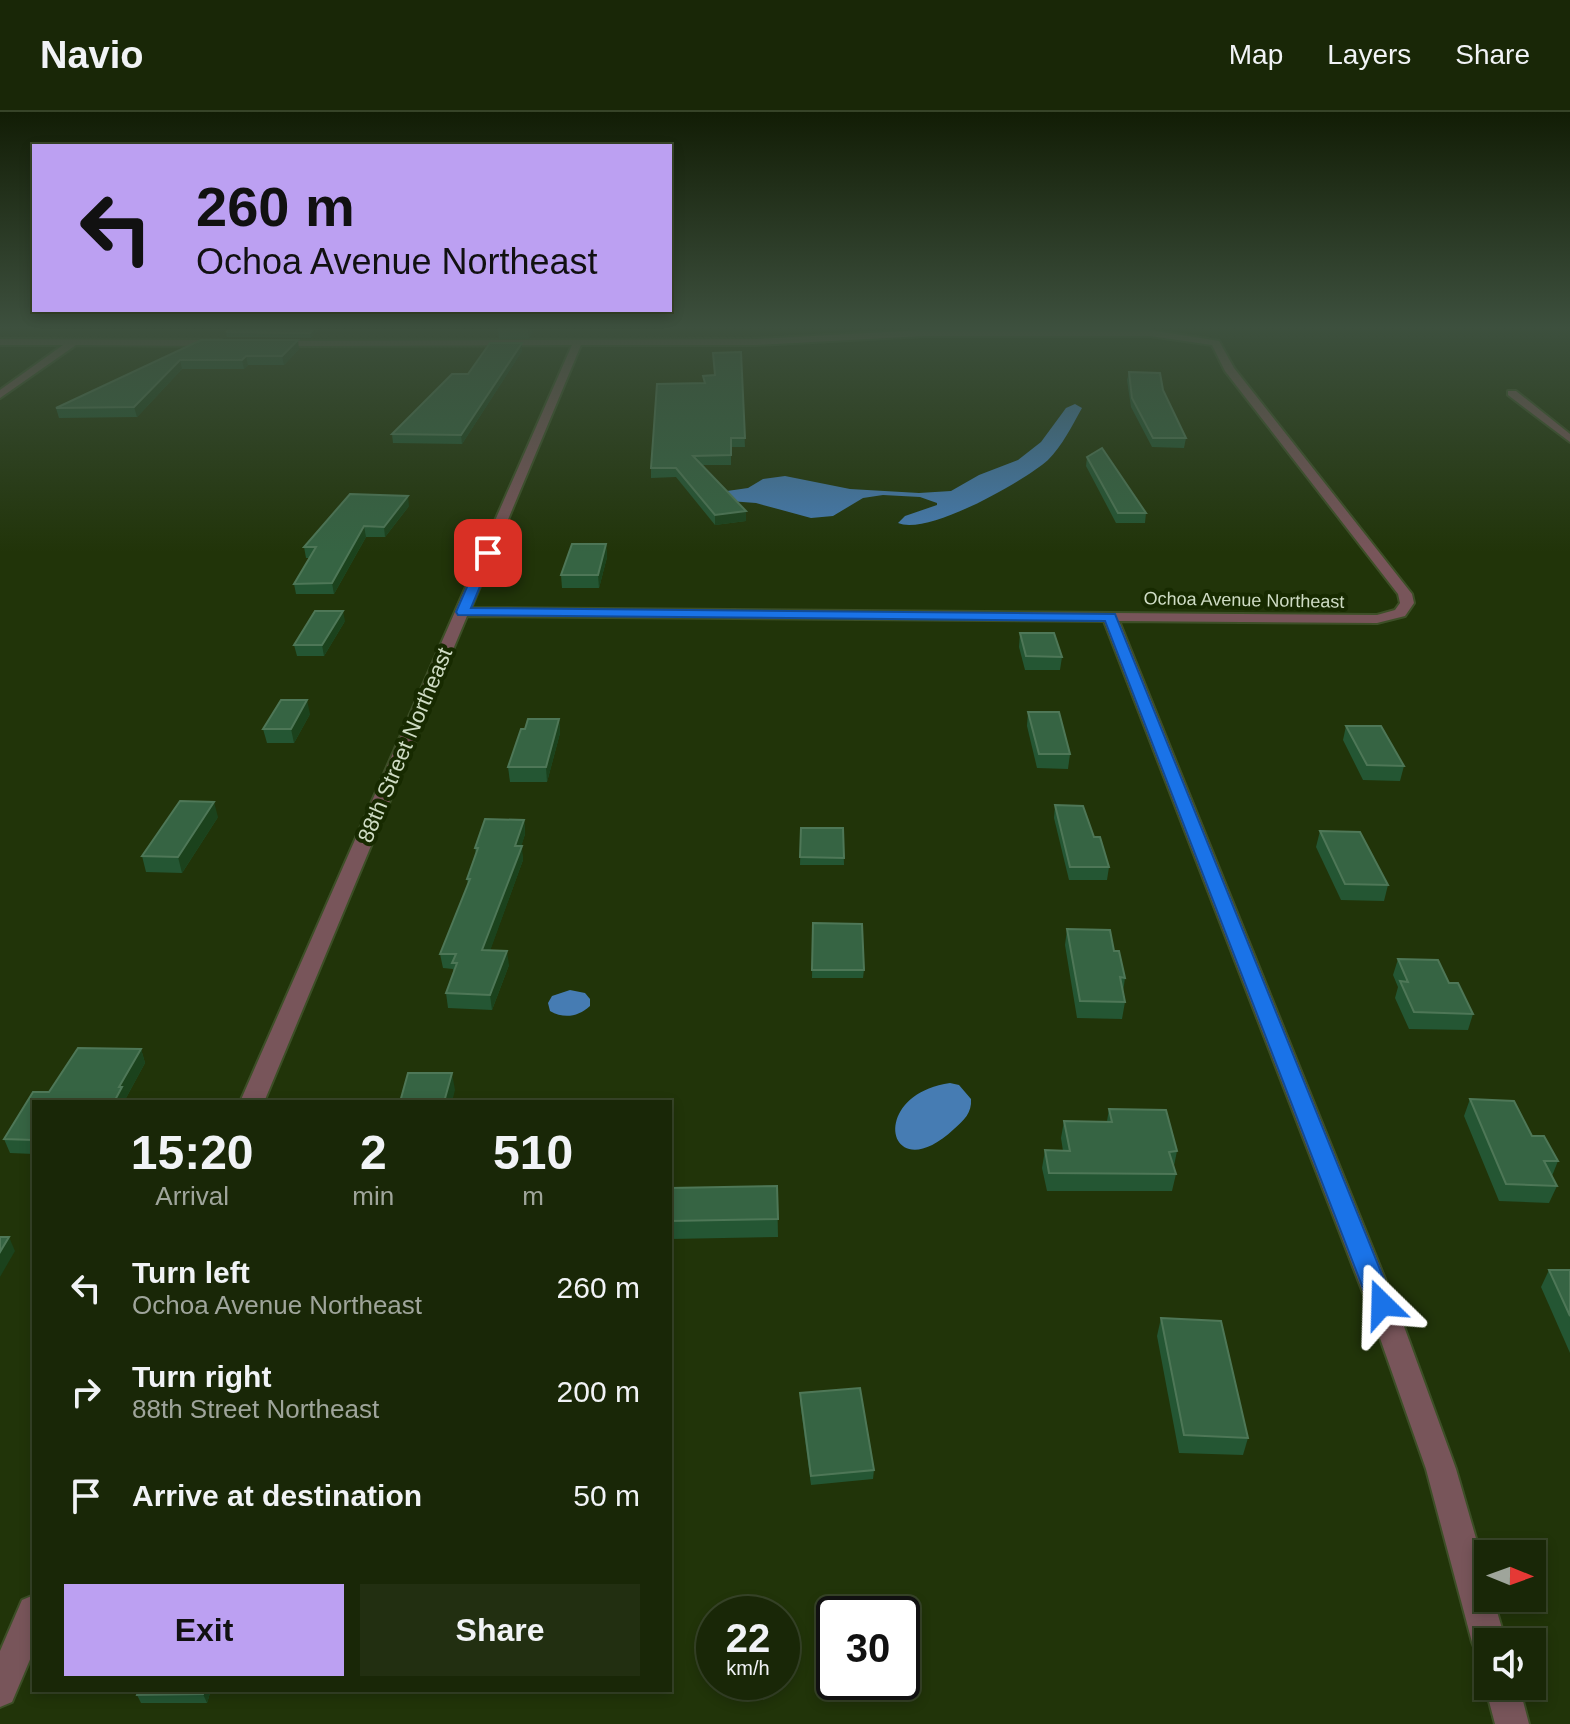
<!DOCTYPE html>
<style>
:root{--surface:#192707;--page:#222f11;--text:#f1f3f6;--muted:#9fa59b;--line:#374428;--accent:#bca0f2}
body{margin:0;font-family:Helvetica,sans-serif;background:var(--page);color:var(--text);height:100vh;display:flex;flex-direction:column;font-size:30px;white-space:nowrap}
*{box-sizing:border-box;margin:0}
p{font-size:26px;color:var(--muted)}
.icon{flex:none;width:44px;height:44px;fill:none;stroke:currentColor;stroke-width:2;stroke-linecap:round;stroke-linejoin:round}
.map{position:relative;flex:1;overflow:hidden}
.details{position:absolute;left:32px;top:988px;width:640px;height:592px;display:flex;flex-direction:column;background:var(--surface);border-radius:0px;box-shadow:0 4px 12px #0003,0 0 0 2px var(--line)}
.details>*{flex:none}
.hud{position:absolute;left:32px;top:32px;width:640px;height:168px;border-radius:0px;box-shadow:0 4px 12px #0003,0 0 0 2px var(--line);background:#bca0f2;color:#111;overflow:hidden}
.needle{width:52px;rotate:91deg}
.controls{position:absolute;left:1474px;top:1428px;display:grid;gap:16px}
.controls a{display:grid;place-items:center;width:72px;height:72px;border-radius:0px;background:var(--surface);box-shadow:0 4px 12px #0003,0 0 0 2px var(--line);font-size:40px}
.speed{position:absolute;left:696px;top:1484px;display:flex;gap:16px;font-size:40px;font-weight:700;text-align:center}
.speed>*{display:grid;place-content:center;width:104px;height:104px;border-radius:50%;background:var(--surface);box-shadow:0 4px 12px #0003,0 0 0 2px var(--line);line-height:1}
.speed small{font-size:20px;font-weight:400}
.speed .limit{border:4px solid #111;border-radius:12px;background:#fff;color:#111}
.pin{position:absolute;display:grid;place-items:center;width:68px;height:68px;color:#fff;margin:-34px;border-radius:16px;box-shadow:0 4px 12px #0006}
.me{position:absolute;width:88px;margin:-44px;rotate:338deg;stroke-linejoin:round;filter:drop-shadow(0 0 6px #0008)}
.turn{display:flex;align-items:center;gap:28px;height:168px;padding:0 32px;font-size:36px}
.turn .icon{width:104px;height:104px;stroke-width:2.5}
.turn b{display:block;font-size:56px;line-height:68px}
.eta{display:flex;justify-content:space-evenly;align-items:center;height:136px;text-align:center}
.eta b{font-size:48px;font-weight:700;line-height:56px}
.cta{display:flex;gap:16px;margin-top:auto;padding:16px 32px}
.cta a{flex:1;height:92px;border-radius:0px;background:var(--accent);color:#111;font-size:32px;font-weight:700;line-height:92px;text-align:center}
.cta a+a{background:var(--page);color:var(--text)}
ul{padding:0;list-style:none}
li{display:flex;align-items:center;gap:24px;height:104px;padding:0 32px}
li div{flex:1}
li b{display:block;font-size:30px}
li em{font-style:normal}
header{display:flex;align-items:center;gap:48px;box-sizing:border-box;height:112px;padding:0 40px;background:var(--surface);border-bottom:2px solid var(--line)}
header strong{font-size:38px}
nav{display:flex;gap:44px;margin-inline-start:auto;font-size:28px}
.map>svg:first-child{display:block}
.water{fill:#467cb3}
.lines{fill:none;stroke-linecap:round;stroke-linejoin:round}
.minor-casing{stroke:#3d4f27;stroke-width:4}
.minor{fill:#78555a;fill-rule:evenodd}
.wall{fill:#245633}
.shaded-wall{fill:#1b421c}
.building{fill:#366443;stroke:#4e7757;stroke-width:2}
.route{fill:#1a73e8;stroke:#114b97;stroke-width:2}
.labels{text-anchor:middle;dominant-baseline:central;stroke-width:8;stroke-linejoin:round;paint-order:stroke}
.far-street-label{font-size:18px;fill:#cfdcc4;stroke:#172a00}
.street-label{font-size:22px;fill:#cfdcc4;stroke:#172a00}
</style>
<header>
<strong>Navio</strong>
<nav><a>Map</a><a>Layers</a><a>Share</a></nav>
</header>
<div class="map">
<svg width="1570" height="1612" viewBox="0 0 1570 1612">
<rect width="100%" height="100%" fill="#213409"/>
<g class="water">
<path d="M1075,292l7,4c-10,18 -20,38 -34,52 -24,21 -120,76 -150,63l7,-7 32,-11v-2l-17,-6 -37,-2 -20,3 -30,18 -22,2 -55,-15 -40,-3 11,-9 21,-3 15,-9 22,-3 65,13 69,4 32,-2 28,-16 39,-15 23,-18 25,-34z"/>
<path d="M570,878l15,3 5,6v7c-12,11 -26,13 -40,5l-2,-8 4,-7z"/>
<path d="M950,971l9,2 12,14c1,14 -7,21 -17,30 -66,62 -88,-34 -4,-46z"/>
</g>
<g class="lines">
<defs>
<g id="minor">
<path d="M923,218h227l69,11 15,27 178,226 2,9 -9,13 -28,7 -258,-2 283,700 54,148 32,111v18h5l13,44h-18v16l-11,-4 -5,-12 -46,-173 -52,-148 -270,-700 -637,-5 -203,486h-24l332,-757 -299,1 -3,-5 487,-2zM923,224h227l62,9 13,26 173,223 2,9 -5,7 -18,5 -906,-7 110,-263h176z"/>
<path d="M0,227l221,1 5,3 -5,3 -145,-1 -76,53v-8l63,-45h-63z"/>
<path d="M1508,279h8l54,43v8l-62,-47z"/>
<path d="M34,1483v55l-22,52 -12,5v-56l22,-51z"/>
<path d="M1488,1567v7h31l10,38h-34l-10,-38z"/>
</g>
</defs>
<use href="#minor" class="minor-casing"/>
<use href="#minor" class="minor"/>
</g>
<g class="wall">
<path d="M239,214h83l-11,12 -84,-1 -1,-5z"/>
<path d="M536,214l-7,13h-30l-1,-10z"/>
<path d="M201,228l98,9 -15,16h-36l-4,4h-62l-45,48 -78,1 -3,-10z"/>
<path d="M522,239l-60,93 -69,-1 -1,-9 76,-60z"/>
<path d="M741,240l4,95h-14v18h-28l43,56 -31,4 -39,-48 -25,1v-10l53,-85 -1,-7 11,-1z"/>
<path d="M1129,260l57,66 -2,10 -32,-1 -21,-40 -4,-27z"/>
<path d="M1087,345l59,56 -1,10h-29l-30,-57z"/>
<path d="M409,394l-24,31h-19l-32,57h-38l-2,-10 16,-26h-4l-2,-11z"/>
<path d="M606,432l1,13 -8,31h-37l-1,-13z"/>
<path d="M345,509l-21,35h-27l-3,-11z"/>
<path d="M1020,521l42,24 -2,13h-35l-6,-23z"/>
<path d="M1028,600l42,42 -2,15 -31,-1 -10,-42z"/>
<path d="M310,602l-16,29h-27l-4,-14z"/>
<path d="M559,607l1,14 -13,49h-37l-2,-15 17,-38z"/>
<path d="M1346,614l58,40 -4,15 -37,-1 -20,-40z"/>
<path d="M1055,693l39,32 15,30 -2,13h-38l-15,-62z"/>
<path d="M218,705l-36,56 -36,-1 -4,-16z"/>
<path d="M524,708l1,14 -4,12 2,14 -33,90 19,15 -17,45 -44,-2 -2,-15 8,-21 -1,-3 -10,-1 -3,-14 28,-70 -1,-5 9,-25 -1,-6z"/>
<path d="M801,716h42l1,37h-44z"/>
<path d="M1320,719l68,54 -4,16 -43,-1 -25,-53z"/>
<path d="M813,811l51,47 -1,8h-51z"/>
<path d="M1067,817l47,22 11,27 -2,14 2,10 -3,17 -45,-1 -12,-73z"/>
<path d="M1398,847l51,24 24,31 -5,16 -59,-1 -14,-31 3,-11 -5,-12z"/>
<path d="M78,936l63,1 4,14 -19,35 1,4h-93v52l-24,-1 -6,-14 29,-47h16z"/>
<path d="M1470,987l62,37 26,25 -6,15 5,10 -8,17 -50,-2 -35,-85z"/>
<path d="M1109,997l68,42 -3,15 2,8 -4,17h-125l-5,-23 3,-18 18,1 -2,-13 3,-17h43z"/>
<path d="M777,1074l1,51 -108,2v-51z"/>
<path d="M1549,1158h21v83l-29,-66z"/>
<path d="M1161,1206l87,120 -5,17 -64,-2 -22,-117z"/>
<path d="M800,1281l74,77 -1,9 -62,6 -11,-83z"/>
<path d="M211,1578l-4,13h-66l-4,-8z"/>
</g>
<g class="shaded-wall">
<path d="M316,214h6l-11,12 -1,-5z"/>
<path d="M530,214h6l-7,13 -1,-10z"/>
<path d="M298,228l1,9 -15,16 -2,-9z"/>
<path d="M522,231v8l-60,93 -1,-9z"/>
<path d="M246,244l2,9 -4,4 -2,-9z"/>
<path d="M180,248l2,9 -45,48 -3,-10z"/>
<path d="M408,384l1,10 -24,31 -1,-10z"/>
<path d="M746,399v10l-31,4v-10z"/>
<path d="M364,414l2,11 -32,57 -2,-11z"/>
<path d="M606,432l1,13 -8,31 -1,-13z"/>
<path d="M343,499l2,10 -21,35 -2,-11z"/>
<path d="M307,588l3,14 -16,29 -3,-14z"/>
<path d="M559,607l1,14 -13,49 -1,-15z"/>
<path d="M214,690l4,15 -36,56 -4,-16z"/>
<path d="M524,708l1,14 -6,20 3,-8 1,14 -38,105 -3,-15z"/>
<path d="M507,839l2,14 -17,45 -2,-15z"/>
<path d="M141,937l4,14 -19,35 1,3 -13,1 5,-15z"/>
<path d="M452,961l3,17 -3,12h-8z"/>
<path d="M9,1125l6,14 -15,26v-25z"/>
<path d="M204,1578h7l-4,13 -4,-9z"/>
</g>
<g class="building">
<path d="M239,214h77l-6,7 -84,-1z"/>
<path d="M499,214h31l-2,3h-30z"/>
<path d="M201,228h97l-16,16h-36l-4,4h-62l-46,47 -78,1z"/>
<path d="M490,231h32l-61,92 -69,-1 60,-60h16z"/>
<path d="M741,240l4,86h-14v17l-38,1 53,55 -31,4 -39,-47h-25l6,-84 48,-1 -2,-7 12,-1 -2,-22z"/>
<path d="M1129,260l31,1 3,17 23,48h-33l-21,-40z"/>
<path d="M1102,336l44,65h-28l-31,-56z"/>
<path d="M350,382l58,2 -24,31 -20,-1 -32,57 -38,1 22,-37h-12z"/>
<path d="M572,432h34l-8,31h-37z"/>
<path d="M315,499h28l-21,34h-28z"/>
<path d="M1020,521h34l8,24 -36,-1z"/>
<path d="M281,588h26l-16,29h-28z"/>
<path d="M1028,600h31l11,42h-31z"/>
<path d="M528,607h31l-13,48h-38l13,-38h4z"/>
<path d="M1346,614h35l23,40 -37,-1z"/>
<path d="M180,689l34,1 -36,55 -36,-1z"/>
<path d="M1055,693l28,1 11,31h6l9,30h-39z"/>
<path d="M485,707l39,1 -9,26h7l-40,104 25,1 -17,44 -44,-2 11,-30h-5l4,-9h-16l30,-75h-3l11,-31h-3z"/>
<path d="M801,716h42l1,30 -44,-1z"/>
<path d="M1320,719l40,1 28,53 -43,-1z"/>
<path d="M813,811l49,1 2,46h-52z"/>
<path d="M1067,817l43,1 4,21h5l6,27 -5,-1 5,25 -45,-1z"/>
<path d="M1398,847l40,1 11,23h9l15,31 -59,-2 -14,-31 8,1z"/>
<path d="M78,936l63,1 -22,38h3l-8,15h-80v38l-30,-1 29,-47h16z"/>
<path d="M408,961h44l-8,29h-44z"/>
<path d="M1470,987l44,2 18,35h12l14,25h-14l13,25 -51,-2z"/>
<path d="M1109,997l57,1 11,41 -8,1 7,22 -127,-1 -4,-23 25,1 -6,-30 48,1z"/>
<path d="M777,1074l1,33 -108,2v-33z"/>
<path d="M0,1125h9l-9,15z"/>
<path d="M1549,1158h21v46z"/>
<path d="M1161,1206l60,3 27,117 -64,-3z"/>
<path d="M860,1276l14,82 -63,6 -11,-83z"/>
<path d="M139,1578h65l-1,4 -66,1z"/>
</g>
<linearGradient id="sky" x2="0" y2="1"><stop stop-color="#121d05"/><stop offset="0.49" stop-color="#3d503e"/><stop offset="1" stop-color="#3d503e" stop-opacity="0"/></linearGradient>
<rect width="1570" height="440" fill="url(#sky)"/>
<path class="route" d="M483,438l11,3 -23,55 644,6 279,690 -3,7 -9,3 -9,-3 -4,-7 -264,-683 -647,-6 -2,-3z"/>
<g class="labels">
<g class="far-street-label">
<text transform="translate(1244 488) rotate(1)">Ochoa Avenue Northeast</text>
</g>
<g class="street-label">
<text transform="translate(405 633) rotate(-67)">88th Street Northeast</text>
</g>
</g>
</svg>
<div class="controls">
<a><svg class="needle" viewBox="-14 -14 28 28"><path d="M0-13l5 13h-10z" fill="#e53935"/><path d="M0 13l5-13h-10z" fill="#9fa59b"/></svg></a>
<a><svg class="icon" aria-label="sound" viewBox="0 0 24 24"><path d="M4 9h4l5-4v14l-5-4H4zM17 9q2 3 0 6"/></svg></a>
</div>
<div class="speed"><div>22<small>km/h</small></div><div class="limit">30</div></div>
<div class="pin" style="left:488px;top:441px;background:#d93025"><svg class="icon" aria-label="arrive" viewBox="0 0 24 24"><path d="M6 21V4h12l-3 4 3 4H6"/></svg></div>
<svg class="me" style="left:1382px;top:1192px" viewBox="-20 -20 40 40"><path d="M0-17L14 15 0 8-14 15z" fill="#1a73e8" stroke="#fff" stroke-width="4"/></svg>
<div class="hud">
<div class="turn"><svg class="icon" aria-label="left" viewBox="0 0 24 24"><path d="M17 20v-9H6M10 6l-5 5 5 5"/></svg><div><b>260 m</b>Ochoa Avenue Northeast</div></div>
</div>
<section class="details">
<div class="eta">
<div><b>15:20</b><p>Arrival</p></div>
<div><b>2</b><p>min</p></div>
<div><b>510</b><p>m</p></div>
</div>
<ul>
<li><svg class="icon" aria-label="left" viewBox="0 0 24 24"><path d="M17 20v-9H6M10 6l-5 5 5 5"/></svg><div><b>Turn left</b><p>Ochoa Avenue Northeast</p></div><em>260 m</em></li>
<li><svg class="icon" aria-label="right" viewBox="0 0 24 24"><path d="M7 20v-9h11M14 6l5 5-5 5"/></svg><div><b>Turn right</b><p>88th Street Northeast</p></div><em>200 m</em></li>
<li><svg class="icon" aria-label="arrive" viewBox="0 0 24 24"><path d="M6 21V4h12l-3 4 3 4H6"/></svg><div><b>Arrive at destination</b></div><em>50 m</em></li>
</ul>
<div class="cta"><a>Exit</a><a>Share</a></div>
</section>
</div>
